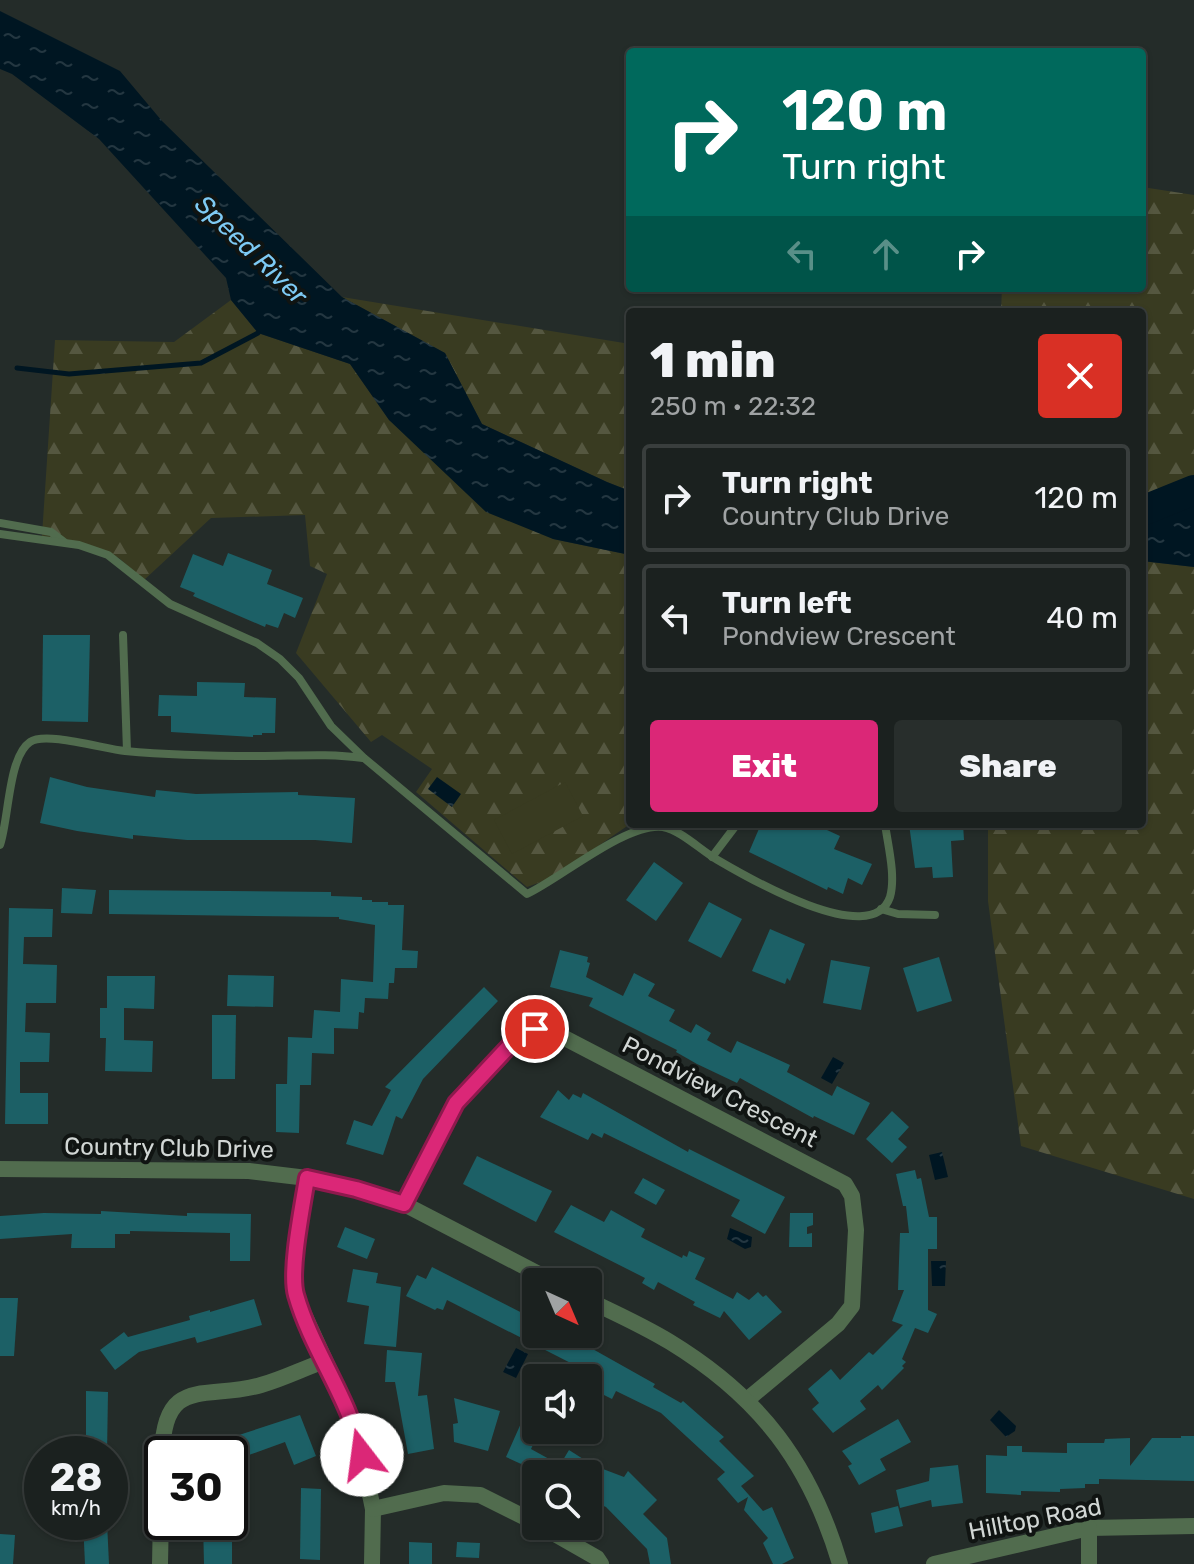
<!DOCTYPE html>
<meta charset="utf-8">
<style>
:root{--surface:#1b211f;--page:#282e2c;--text:#f1f3f6;--muted:#a0a3a4;--line:#393e3d;--accent:#db2777}
body{margin:0;font-family:Rubik,sans-serif;background:var(--page);color:var(--text);height:100vh;display:flex;flex-direction:column;font-size:30px;white-space:nowrap}
*{box-sizing:border-box;margin:0}
p{font-size:26px;color:var(--muted)}
.icon{flex:none;width:44px;height:44px;fill:none;stroke:currentColor;stroke-width:2;stroke-linecap:round;stroke-linejoin:round}
.map{position:relative;flex:1;overflow:hidden}
.sheet{position:absolute;left:626px;top:308px;width:520px;height:520px;display:flex;flex-direction:column;background:var(--surface);border-radius:8px;box-shadow:0 2px 6px #0004,0 0 0 2px var(--line)}
.sheet>*{flex:none}
.top-card{position:absolute;left:626px;top:48px;width:520px;height:244px;border-radius:8px;box-shadow:0 2px 6px #0004,0 0 0 2px var(--line);background:#00695c;color:#fff;overflow:hidden}
.needle{width:52px;rotate:136deg}
.controls{position:absolute;left:522px;top:1268px;display:grid;gap:16px}
.controls a{display:grid;place-items:center;width:80px;height:80px;border-radius:8px;background:var(--surface);box-shadow:0 2px 6px #0004,0 0 0 2px var(--line);font-size:40px}
.speed{position:absolute;left:24px;top:1436px;display:flex;gap:16px;font-size:40px;font-weight:700;text-align:center}
.speed>*{display:grid;place-content:center;width:104px;height:104px;border-radius:50%;background:var(--surface);box-shadow:0 2px 6px #0004,0 0 0 2px var(--line);line-height:1}
.speed small{font-size:20px;font-weight:400}
.speed .limit{border:4px solid #111;border-radius:12px;background:#fff;color:#111}
.pin{position:absolute;display:grid;place-items:center;width:68px;height:68px;color:#fff;margin:-34px;border:4px solid #fff;border-radius:50%;box-shadow:0 2px 8px #0007}
.me{position:absolute;width:88px;margin:-44px;rotate:345deg;stroke-linejoin:round;filter:drop-shadow(0 0 6px #0008)}
.turn{display:flex;align-items:center;gap:28px;height:168px;padding:0 24px;font-size:36px}
.turn .icon{width:104px;height:104px;stroke-width:2.5}
.turn b{display:block;font-size:56px;line-height:68px}
.lanes{display:flex;align-items:center;height:76px;padding:0 24px;background:#0003;justify-content:center;gap:40px;direction:ltr}
.lanes .off{opacity:.35}
.round{display:grid;place-items:center;flex:none;width:84px;height:84px;border-radius:8px;background:var(--page)}
.overview{display:flex;align-items:center;justify-content:space-between;height:136px;padding:0 24px}
h1{font-size:48px;font-weight:800;line-height:60px}
.button{display:flex;gap:16px;margin-top:auto;padding:16px 24px}
.button a{flex:1;height:92px;border-radius:8px;background:var(--accent);color:#fff;font-size:32px;font-weight:800;line-height:92px;text-align:center}
.button a+a{background:var(--page);color:var(--text)}
ul{padding:0;list-style:none}
li{display:flex;align-items:center;gap:24px;height:108px;margin:0 16px 12px;padding:0 8px;border:4px solid var(--line);border-radius:8px}
li div{flex:1}
li b{display:block;font-size:30px}
li em{font-style:normal}
.map>svg:first-child{display:block}
.forest{fill:url(#forest-firs)}
.pitch{fill:#393b21}
.water{fill:url(#water-ripples)}
.lines{fill:none;stroke-linecap:round;stroke-linejoin:round}
.stream{stroke:#001622;stroke-width:5}
.river{stroke:#001622;stroke-width:30}
.building{fill:#1c6066}
.service{stroke:#516c4e;stroke-width:8}
.minor{stroke:#516c4e;stroke-width:16}
.route-casing{stroke:#8e194d;stroke-width:20}
.route{stroke:#db2777;stroke-width:14}
.labels{text-anchor:middle;dominant-baseline:central;stroke-width:8;stroke-linejoin:round;paint-order:stroke}
.street-label{font-size:24px;fill:#d1d6d4;stroke:#101412}
.water-label{font-size:26px;font-style:italic;fill:#7ecaf4;stroke:#101412}
</style>
<div class="map">
<svg width="1194" height="1564" viewBox="0 0 1194 1564">
<defs>
<pattern id="forest-firs" width="22" height="20" patternUnits="userSpaceOnUse" patternTransform="scale(2)"><rect width="22" height="20" fill="#393b21"/><path d="M5 1l3.5 6h-7zM16 11l3.5 6h-7z" fill="#555740"/></pattern>
<pattern id="water-ripples" width="26" height="14" patternUnits="userSpaceOnUse" patternTransform="scale(2)"><rect width="26" height="14" fill="#001622"/><path d="M2 4q2-2 4 0t4 0M15 11q2-2 4 0t4 0" fill="none" stroke="#243741"/></pattern>
</defs>
<rect width="100%" height="100%" fill="#242c29"/>
<g class="forest">
<path d="M1142,187l52,8v299l-52,1v-183h-141l1,-24h140z"/>
<path d="M342,297l288,47v147l-23,-9 -125,-58 -37,-71z"/>
<path d="M231,300l27,33 92,31 39,56 164,119 77,16v269l-78,54 -25,9 -111,-95 16,-23 -50,-34 -11,7 -75,-89 31,-79 -17,-8 -5,-51 -94,3 -67,62 -25,-22 -77,-22 13,-196 119,2z"/>
<path d="M1142,561l52,6v632l-173,-53 -33,-245v-77h154z"/>
</g>
<path class="pitch" d="M565,782l18,34 -71,38 -18,-34z"/>
<g class="water">
<path d="M0,11l120,60 42,50 180,176 103,56 37,71 125,58 23,9v64l-77,-16 -67,-27 -97,-92 -39,-56 -92,-31 -27,-33 -5,-22 -127,-139 -87,-65 -12,-5z"/>
<path d="M1194,494v73l-52,-6v-66z"/>
<path d="M437,777l24,17 -9,13 -24,-18z"/>
<path d="M833,1057l11,6 -12,21 -11,-6z"/>
<path d="M942,1152l6,25 -13,3 -6,-25z"/>
<path d="M730,1228l22,9 -1,10 -6,2 -18,-10z"/>
<path d="M931,1261h15l-1,25h-13z"/>
<path d="M516,1348l12,6 -12,24 -13,-6z"/>
<path d="M999,1410l17,16 -1,5 -9,6 -16,-17z"/>
</g>
<g class="lines">
<path class="stream" d="M17,368l52,6 132,-11 57,-30"/>
<path class="river" d="M1142,511l52,-21"/>
</g>
<g class="building">
<path d="M228,553l44,17 -5,14 36,14 -8,20 -11,-5 -6,15 -12,-4 -1,3 -72,-31 2,-3 -15,-6 13,-33 30,12z"/>
<path d="M43,635h47l-2,87 -46,-1z"/>
<path d="M197,682l48,1 -1,14 32,1 -1,35h-13v2h-9v2l-82,-5v-16h-13l1,-21 38,1z"/>
<path d="M50,777l37,10 68,10 1,-7 40,4 102,-2v3l57,3 -3,45 -37,-3h-128l-54,-5v4l-56,-8 -37,-8z"/>
<path d="M761,824h17l13,6 3,-6h20l26,12 -6,13 38,15 -10,21 -14,-7 -5,16 -15,-7 -1,3 -78,-38z"/>
<path d="M909,824h54l1,16 -13,1 2,36 -20,1 -1,-11 -17,1z"/>
<path d="M654,862l29,21 -27,38 -30,-21z"/>
<path d="M62,888l34,2 -4,24 -31,-1z"/>
<path d="M109,890l222,2v4l31,1v3h10v2h16v3h16l-2,45 16,1 -1,17h-22l-1,15h-5l-1,16 -23,-1 -1,15 -5,-1 -1,17 -24,-1v26l-22,-1 -1,32h-11l-1,48 -23,-1v-48h11l1,-47 24,1 2,-28 26,2 1,-33 32,3 2,-57 -36,-6v-2l-230,-3z"/>
<path d="M709,902l33,17 -21,39 -33,-17z"/>
<path d="M9,908l44,1 -1,28h-28l-1,27 34,1 -1,38h-30l-1,29 25,1 -1,29h-29v31h28v31h-43z"/>
<path d="M770,929l35,15 -15,37 -3,-3 -2,6 -33,-13z"/>
<path d="M560,950l28,7 -1,5 3,1 -4,14 37,19 11,-23 21,11 -7,12 27,14 -6,11 22,12 5,-9 15,9 -4,7 24,13 6,-12 53,24 -3,7 45,24 5,-10 33,17 -16,32 -40,-19 -1,2 -73,-40 -3,5 -40,-19 -21,-12 1,-2 -88,-44 4,-8 -43,-11z"/>
<path d="M939,957l13,44 -35,11 -14,-44z"/>
<path d="M831,960l39,7 -9,43 -38,-7z"/>
<path d="M228,975l46,1 -1,31 -46,-1z"/>
<path d="M107,976h48l-1,33 -30,-1v32l29,1 -1,31 -47,-1 1,-33h-6v-30h7z"/>
<path d="M484,987l14,14 -75,78 -21,40 -6,-3 -13,39 -37,-11 8,-24 18,6 19,-36 -6,-3z"/>
<path d="M212,1015h24l-1,64h-23z"/>
<path d="M558,1090l11,10 4,-6 8,4 2,-5 105,59 1,-3 96,48 -20,37 -34,-18 9,-16 -136,-67 -2,5 -10,-5 -4,7 -48,-23z"/>
<path d="M892,1111l17,16 -11,12 9,8 -15,16 -26,-24z"/>
<path d="M477,1156l75,35 -16,31 -73,-38z"/>
<path d="M915,1170l2,9 4,-1 8,39h8v32h-9v61l9,4 -9,19 -13,-5 -13,31 4,3 -4,4 2,2 -22,22 -4,-5 -18,16 6,8 -33,24 -21,-24 7,-6 -11,-14 23,-20 9,11 29,-28 4,3 30,-30 -11,-4 12,-31h-6l2,-57h9l-3,-27h-3l-7,-32z"/>
<path d="M643,1178l22,12 -9,15 -22,-12z"/>
<path d="M571,1205l33,17 7,-12 34,19 -4,8 41,21 1,-3 4,2 2,-6 16,7 -10,21 38,20 4,-7 12,8 9,-8 5,5 3,-2 16,17 -33,28 -25,-29 -4,7 -27,-13 2,-3 -37,-20 -4,8 -12,-7 3,-5 -91,-46z"/>
<path d="M101,1211l86,5v-3l64,1 -1,47h-20v-28l-100,-2v3h-15v14h-44l1,-14 -72,5v-23l44,-3 57,1z"/>
<path d="M790,1213h23v12l-6,2v7l5,-1v14h-23z"/>
<path d="M345,1227l30,12 -8,20 -30,-12z"/>
<path d="M432,1267l104,53v14h18l25,13 3,-4 73,41 -2,3 28,16 2,-2 41,36 -5,4 35,35 -13,10 22,25 9,-4 22,51 -12,6h-9l-10,-21 5,-5 -24,-28 4,-13 -10,6 -21,-24 8,-7 -64,-59 -45,-22 -4,8 -20,-10 6,-12 -151,-77 -4,10 -6,-2 -2,2 -29,-14 11,-21 9,4z"/>
<path d="M353,1269l25,4 -2,10 25,4 -5,60 -32,-3 5,-38 -22,-4z"/>
<path d="M0,1298h18l-4,58h-14z"/>
<path d="M254,1299l8,26 -65,18 -2,-6 -56,15 -24,18 -15,-20 24,-18 4,5 62,-17 -1,-4 21,-6v2z"/>
<path d="M387,1350l35,3 -4,43 9,-1 7,54 -26,5 -13,-72h-10z"/>
<path d="M86,1391l22,1 -1,62h-21z"/>
<path d="M454,1398l46,13 -12,40 -34,-9 -1,-18 5,-1z"/>
<path d="M300,1415l16,41 -22,9 -9,-23 -39,14 -7,-21z"/>
<path d="M898,1419l13,23 -31,17 6,11 -27,15 -11,-19 4,-2 -10,-13z"/>
<path d="M522,1421l18,9 -9,19 29,16 9,-15 33,21 1,-2 21,8 4,-6 29,29 -14,14 24,24 4,26h-21l-3,-15 -41,-42 -18,-8v-25h-45l-37,-17z"/>
<path d="M1181,1436h13v45l-95,-2v5h-14v4l-25,1v3l-39,-1v4l-35,-2v-38l21,1v-10h15v6l45,1v-10h37l1,-4 25,-1v28l22,-28h29z"/>
<path d="M958,1465l5,38 -31,4 -1,-7 -31,8 -4,-18 33,-9 1,-13z"/>
<path d="M301,1488l20,1 -1,71 -20,-1z"/>
<path d="M898,1506l5,20 -28,7 -4,-20z"/>
<path d="M83,1522h24l2,42h-24z"/>
<path d="M203,1522h29v42h-28z"/>
<path d="M0,1534l15,1 -2,29h-13z"/>
<path d="M409,1542l23,1v21h-23z"/>
<path d="M457,1542l23,1 -1,15 -23,-1z"/>
</g>
<g class="lines">
<g class="service">
<path d="M0,523l51,9 13,10"/>
<path d="M0,534l79,11 29,10 62,49 87,39 23,16 19,19 32,48 33,32 163,136c34,-16 100,-72 136,-67 19,4 36,22 53,32 29,17 156,92 174,38 6,-21 -2,-51 -5,-73"/>
<path d="M123,635l4,116"/>
<path d="M0,845c9,-26 8,-88 30,-103 15,-11 74,7 95,9 44,4 90,5 134,5 35,0 69,-3 104,2"/>
<path d="M712,857l25,-33"/>
<path d="M881,909l17,5 37,1"/>
</g>
<g class="minor">
<path d="M0,1169l249,2 58,7 49,11 48,15 150,78"/>
<path d="M307,1178l-10,63 -3,51 62,136 17,81 -1,55"/>
<path d="M404,1204l52,-101 58,-62c15,-12 25,-14 43,-7l288,150 7,12 4,34 -4,76 -14,18 -90,75"/>
<path d="M588,1300c27,13 56,26 82,42 90,55 140,121 170,222"/>
<path d="M162,1454c2,-80 45,-53 99,-69 22,-6 43,-17 64,-24"/>
<path d="M373,1509l71,-16 36,2 56,28"/>
<path d="M541,1526l56,32 4,6"/>
<path d="M160,1564l2,-98"/>
<path d="M934,1564l155,-36 105,-2"/>
<path d="M1089,1564v-36"/>
</g>
</g>
<g class="lines">
<defs>
<path id="route" d="M362,1455c-13,-58 -50,-104 -66,-160 -7,-24 7,-91 11,-117l49,11 48,15 52,-101 58,-62 10,-8 11,-4"/>
</defs>
<use href="#route" class="route-casing"/>
<use href="#route" class="route"/>
</g>
<g class="labels">
<g class="street-label">
<text transform="translate(720 1092) rotate(27)">Pondview Crescent</text>
<text transform="translate(169 1148) rotate(1)">Country Club Drive</text>
<text transform="translate(1035 1519) rotate(-11)">Hilltop Road</text>
</g>
<g class="water-label">
<text transform="translate(251 250) rotate(44)">Speed River</text>
</g>
</g>
</svg>
<div class="controls">
<a><svg class="needle" viewBox="-14 -14 28 28"><path d="M0-13l5 13h-10z" fill="#e53935"/><path d="M0 13l5-13h-10z" fill="#a0a3a4"/></svg></a>
<a><svg class="icon" aria-label="sound" viewBox="0 0 24 24"><path d="M4 9h4l5-4v14l-5-4H4zM17 9q2 3 0 6"/></svg></a>
<a><svg class="icon" aria-label="search" viewBox="0 0 24 24"><circle cx="10" cy="10" r="6"/><path d="M15 15l6 6"/></svg></a>
</div>
<div class="speed"><div>28<small>km/h</small></div><div class="limit">30</div></div>
<div class="pin" style="left:535px;top:1029px;background:#d93025"><svg class="icon" aria-label="arrive" viewBox="0 0 24 24"><path d="M6 21V4h12l-3 4 3 4H6"/></svg></div>
<svg class="me" style="left:362px;top:1455px" viewBox="-20 -20 40 40"><circle r="19" fill="#fff"/><path d="M0-13L10 11 0 6-10 11z" fill="#db2777"/></svg>
<div class="top-card">
<div class="turn"><svg class="icon" aria-label="right" viewBox="0 0 24 24"><path d="M7 20v-9h11M14 6l5 5-5 5"/></svg><div><b>120 m</b>Turn right</div></div>
<div class="lanes"><svg class="icon off" aria-label="left" viewBox="0 0 24 24"><path d="M17 20v-9H6M10 6l-5 5 5 5"/></svg><svg class="icon off" aria-label="ahead" viewBox="0 0 24 24"><path d="M12 20V5M6 11l6-6 6 6"/></svg><svg class="icon" aria-label="right" viewBox="0 0 24 24"><path d="M7 20v-9h11M14 6l5 5-5 5"/></svg></div>
</div>
<section class="sheet">
<div class="overview"><div><h1>1 min</h1><p>250 m · 22:32</p></div><a class="round" style="background:#d93025;color:#fff"><svg class="icon" aria-label="close" viewBox="0 0 24 24"><path d="M6 6l12 12M18 6L6 18"/></svg></a></div>
<ul>
<li><svg class="icon" aria-label="right" viewBox="0 0 24 24"><path d="M7 20v-9h11M14 6l5 5-5 5"/></svg><div><b>Turn right</b><p>Country Club Drive</p></div><em>120 m</em></li>
<li><svg class="icon" aria-label="left" viewBox="0 0 24 24"><path d="M17 20v-9H6M10 6l-5 5 5 5"/></svg><div><b>Turn left</b><p>Pondview Crescent</p></div><em>40 m</em></li>
</ul>
<div class="button"><a>Exit</a><a>Share</a></div>
</section>
</div>
